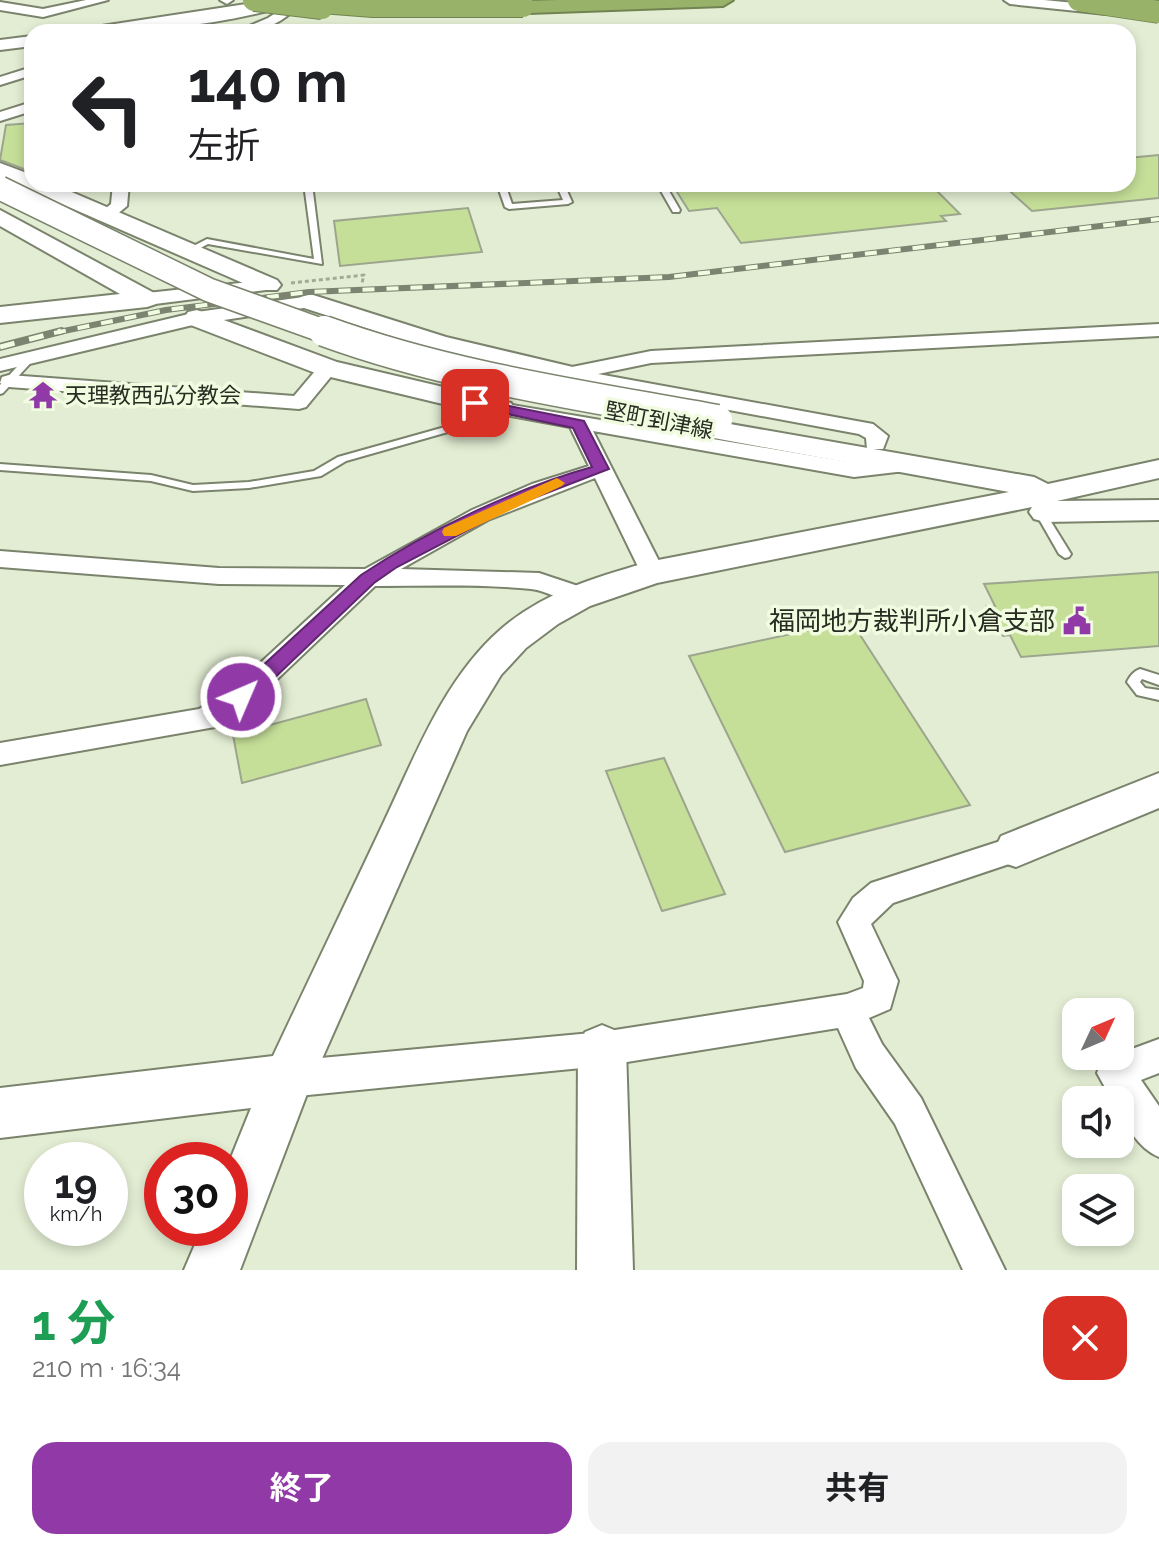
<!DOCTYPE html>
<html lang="ja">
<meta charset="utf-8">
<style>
:root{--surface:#fff;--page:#f2f2f2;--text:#202124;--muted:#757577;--accent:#913aa7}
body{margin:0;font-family:Raleway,"Noto Sans JP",sans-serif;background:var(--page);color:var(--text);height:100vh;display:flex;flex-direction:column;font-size:30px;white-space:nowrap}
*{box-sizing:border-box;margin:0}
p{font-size:26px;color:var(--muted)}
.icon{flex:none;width:44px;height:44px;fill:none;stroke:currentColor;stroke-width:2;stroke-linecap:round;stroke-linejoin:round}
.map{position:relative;height:1270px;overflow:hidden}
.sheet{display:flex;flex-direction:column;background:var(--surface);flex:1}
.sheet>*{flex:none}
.guide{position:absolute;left:24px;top:24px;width:1112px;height:168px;border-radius:24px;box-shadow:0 4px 12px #0003;background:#fff;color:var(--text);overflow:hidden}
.needle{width:52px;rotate:46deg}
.controls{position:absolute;left:1062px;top:998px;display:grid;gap:16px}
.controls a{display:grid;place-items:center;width:72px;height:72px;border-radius:16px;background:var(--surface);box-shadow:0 4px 12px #0003;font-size:40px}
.speed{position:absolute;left:24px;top:1142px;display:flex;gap:16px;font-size:40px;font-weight:700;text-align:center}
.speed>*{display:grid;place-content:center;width:104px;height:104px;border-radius:50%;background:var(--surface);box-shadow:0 4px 12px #0003;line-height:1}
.speed small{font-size:20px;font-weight:400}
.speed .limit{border:12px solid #d22;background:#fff;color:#111}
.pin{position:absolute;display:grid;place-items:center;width:68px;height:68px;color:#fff;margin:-34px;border-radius:16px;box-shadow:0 4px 12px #0006}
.me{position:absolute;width:88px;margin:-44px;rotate:45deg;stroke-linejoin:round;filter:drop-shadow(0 0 6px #0008)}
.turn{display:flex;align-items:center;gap:28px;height:168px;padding:0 32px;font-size:36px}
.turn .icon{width:104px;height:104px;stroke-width:2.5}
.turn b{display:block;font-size:56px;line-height:68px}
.round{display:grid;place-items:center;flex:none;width:84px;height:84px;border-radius:24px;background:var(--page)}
.overview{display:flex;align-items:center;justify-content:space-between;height:136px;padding:0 32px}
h1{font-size:48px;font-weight:700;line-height:60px;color:#1e9e55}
.cta{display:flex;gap:16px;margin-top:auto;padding:16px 32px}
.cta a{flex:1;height:92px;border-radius:24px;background:var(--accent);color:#fff;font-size:32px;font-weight:700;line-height:92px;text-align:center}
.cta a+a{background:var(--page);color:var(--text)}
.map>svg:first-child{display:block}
.building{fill:#c5df98;stroke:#9ca58d;stroke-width:2}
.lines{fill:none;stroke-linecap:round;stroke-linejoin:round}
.lane-casing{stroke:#7a836c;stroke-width:4}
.street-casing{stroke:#7a836c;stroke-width:4}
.secondary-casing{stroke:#7a836c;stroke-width:4}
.highway-casing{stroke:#718350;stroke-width:4}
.path{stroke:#a2aa95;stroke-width:3;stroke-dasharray:4 3;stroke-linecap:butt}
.lane{fill:#fff;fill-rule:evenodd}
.street{fill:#fff;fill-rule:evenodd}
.secondary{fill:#fff;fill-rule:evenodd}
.highway{fill:#99b269;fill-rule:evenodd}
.rail-far1-casing{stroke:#7c8371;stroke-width:6}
.rail-casing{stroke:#7c8371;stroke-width:8}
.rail-far1{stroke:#f0fbe0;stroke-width:4;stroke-dasharray:12;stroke-linecap:butt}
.rail{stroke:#f0fbe0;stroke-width:5;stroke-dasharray:15;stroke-linecap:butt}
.secondary-bridge-far1-casing{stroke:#7a836c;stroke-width:26;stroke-linecap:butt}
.secondary-bridge-casing{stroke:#7a836c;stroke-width:33;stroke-linecap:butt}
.highway-bridge-casing{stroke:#718350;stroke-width:24;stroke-linecap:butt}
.secondary-bridge-far1{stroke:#fff;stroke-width:23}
.secondary-bridge{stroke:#fff;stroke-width:30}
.highway-bridge{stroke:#99b269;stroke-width:22}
.route{fill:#913aa7;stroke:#5e266d;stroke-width:2}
.slow{fill:#f59e0b}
.labels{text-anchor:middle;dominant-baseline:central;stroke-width:7;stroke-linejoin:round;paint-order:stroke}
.far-poi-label{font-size:22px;fill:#282c22;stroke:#f0fbe0;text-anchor:start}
.far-street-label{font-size:22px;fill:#282c22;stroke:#f0fbe0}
.poi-label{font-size:26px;fill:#282c22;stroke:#f0fbe0;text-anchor:end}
</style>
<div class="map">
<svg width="1159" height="1270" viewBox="0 0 1159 1270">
<rect width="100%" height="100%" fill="#e3edd3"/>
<g class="building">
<path d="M32,123v49l-32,-12 6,-35z"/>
<path d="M1159,155v43l-127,13 -30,-27h126v-26z"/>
<path d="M672,184h258l30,30 -19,2 5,5 -205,22 -24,-35 -28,3z"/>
<path d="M468,208l14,44 -142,14 -6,-45z"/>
<path d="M1159,572v74l-138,11 -11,-22 -7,1 -16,-30h8l-11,-22z"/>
<path d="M851,621l119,184 -185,47 -96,-196z"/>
<path d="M366,699l15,46 -139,38 -9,-48z"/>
<path d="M664,758l61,136 -63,17 -56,-140z"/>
</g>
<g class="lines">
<defs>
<g id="lane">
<path d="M304,184h8l10,80 -114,-20 -19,10 -7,-2 25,-13 107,20z"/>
<path d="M497,184h8l7,20 51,-4 -7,-16h8l8,18 -4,2 -59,5 -4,-2z"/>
<path d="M657,184h8l15,26 -1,2h-6z"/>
<path d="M33,352l3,1v4l-33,36 -3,1v-9l30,-32z"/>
<path d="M501,406l5,3 -2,2 -28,13 -130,37 -25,15 -72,12 -56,3 -42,-10 -151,-11v-6l151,11 42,10 56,-3 65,-11 24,-14 132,-37z"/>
<path d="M1040,509l5,3 26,42 -2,3 -4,1 -6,-4 -24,-42z"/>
<path d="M1140,669l19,6v10l-17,-6 -2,3 5,6 14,2v10l-22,-5 -10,-13c3,-6 7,-11 13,-13z"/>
</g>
<g id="street">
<path d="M86,0h22l-65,17 -43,-7v-8l43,7z"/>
<path d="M220,0h13l-6,4z"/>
<path d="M282,0h8l5,9c-17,17 -37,23 -60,23l33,-14 15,-10z"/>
<path d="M1004,0h40l62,6 6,4 -6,4 -96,-10z"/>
<path d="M32,67v8l-32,10v-8z"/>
<path d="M32,102v9l-32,10v-9z"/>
<path d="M113,184h16l-2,22 -17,14h-12l-2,-4 15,-12z"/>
<path d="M268,280l9,5 -3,4 -127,16 -9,-6 9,-6z"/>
<path d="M310,296l7,2 2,4 -2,4 -120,18 -197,47v-12l197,-47z"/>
<path d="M1159,324v12l-508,27 -53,11 275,50 15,12 -5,13h-16l-1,-11 -7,-4 -292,-54 -10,-6 10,-6 84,-17z"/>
<path d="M328,362l10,6 -32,39 -7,2 -290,-22 -9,-4 2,-6 7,-2 285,21 27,-32z"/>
<path d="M501,403l353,60 51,-6 11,7 -11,7 -51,6 -261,-46 72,142 -3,6 -9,2 -9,-2 -49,-101 -107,42 -87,49 138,4 51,17 4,6 -4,6c-20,6 -39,-11 -59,-13 -52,-5 -104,-3 -156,-3l-124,118 -36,23 -215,38v-22l199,-34 32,-19 114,-105 -126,-1 -219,-17v-16l219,17 146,1 107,-59 60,-26 57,-18 -19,-39 -76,-14 -3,-4z"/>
<path d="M1016,836l11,4 4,9 -4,9 -134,45 -22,21 27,57 -8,28 -21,9 13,26 39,54 84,172h-42l-68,-146 -39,-56 -18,-40 -236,38 -314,31 -13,-5 -5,-13 5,-13 13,-5 314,-29 245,-38 16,-6 1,-7 -26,-59 15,-24 18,-15z"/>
<path d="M1159,1039v34l-18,7 18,26v51c-20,-8 -39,-36 -39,-57h-8l-15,-27 5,-13z"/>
</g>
<g id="secondary">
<path d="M273,0h26l-2,3c-67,20 -141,29 -211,29l9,-5z"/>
<path d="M32,36v10l-32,4v-10z"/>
<path d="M0,163l32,12v9h21l224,96 4,5 -4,5h-18l-259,-113z"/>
<path d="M0,210l156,84 4,5 -4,5 -9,3 -147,16v-16l120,-13 -120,-68z"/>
<path d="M310,294l136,43 131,31 4,6 -4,6 -10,2 -139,-34 -127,-41 -4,-5 4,-5z"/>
<path d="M197,310l140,52 174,41 4,6 -4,6 -10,3 -183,-44 -130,-50 -4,-6 4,-6z"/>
<path d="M713,421l321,56 14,7 111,-24v18l-102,23 102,-1v20l-114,2 -11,-3 -5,-7 3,-5 -375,76 -67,23 -32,18 -32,24 -25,27 -34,56 -157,355 -70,184h-56l18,-42h28v-68l21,-52 -251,30v-50l273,-32c36,-77 73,-153 109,-230 32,-67 61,-146 118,-196 43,-38 99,-54 153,-69l356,-69 -306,-56 -5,-6 5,-6z"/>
<path d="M1159,773v35l-143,59 -15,-5 -6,-13 6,-13z"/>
<path d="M602,1025l17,7 7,17 7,221h-56l1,-221 7,-17z"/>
</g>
<path id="highway" d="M558,0h175l-10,6 -248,9 -10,-6 10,-6z"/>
</defs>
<use href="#lane" class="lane-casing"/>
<use href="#street" class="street-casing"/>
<use href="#secondary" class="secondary-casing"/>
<use href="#highway" class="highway-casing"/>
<path class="path" d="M291,283l73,-8 -2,8"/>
<use href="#lane" class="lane"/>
<use href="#street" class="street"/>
<use href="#secondary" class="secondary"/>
<use href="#highway" class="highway"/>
<defs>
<path id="rail-far1" d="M54,333l112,-23 143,-18 360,-15 490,-58"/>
<path id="rail" d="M0,347l61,-16"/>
</defs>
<use href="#rail-far1" class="rail-far1-casing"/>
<use href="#rail" class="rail-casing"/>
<use href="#rail-far1" class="rail-far1"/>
<use href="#rail" class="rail"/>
<defs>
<path id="secondary-bridge-far1" d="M0,188l209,102 120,43"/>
<path id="secondary-bridge" d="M324,331c126,46 262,65 393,89"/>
<g id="highway-bridge">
<path d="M254,0l68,8"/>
<path d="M295,0l78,6h150"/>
<path d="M1079,0l80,12"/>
</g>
</defs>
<use href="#secondary-bridge-far1" class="secondary-bridge-far1-casing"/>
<use href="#secondary-bridge" class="secondary-bridge-casing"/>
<use href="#highway-bridge" class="highway-bridge-casing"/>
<use href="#secondary-bridge-far1" class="secondary-bridge-far1"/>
<use href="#secondary-bridge" class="secondary-bridge"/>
<use href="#highway-bridge" class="highway-bridge"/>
</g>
<path class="route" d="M475,399l109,22 25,48 -91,35 -121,63 -23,16 -126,120h-14l-3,-6 3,-5 127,-117c66,-44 155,-87 231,-108l-19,-39 -103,-22 -2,-3z"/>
<path class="slow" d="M557,478l8,5 -3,3 -106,50h-12l-2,-4 2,-4z"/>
<defs>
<symbol id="temple-bare" viewBox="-9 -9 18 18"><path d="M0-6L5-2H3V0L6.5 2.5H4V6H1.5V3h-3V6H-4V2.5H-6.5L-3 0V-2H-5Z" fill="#913aa7" stroke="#f0fbe0" stroke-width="2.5" paint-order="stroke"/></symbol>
<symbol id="civic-bare" viewBox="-9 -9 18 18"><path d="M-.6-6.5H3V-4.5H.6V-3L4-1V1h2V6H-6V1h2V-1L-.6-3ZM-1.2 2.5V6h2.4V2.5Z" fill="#913aa7" stroke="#f0fbe0" stroke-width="2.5" paint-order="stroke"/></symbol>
</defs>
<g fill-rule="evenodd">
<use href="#temple-bare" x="23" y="375" width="40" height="40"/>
<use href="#civic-bare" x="1057" y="601" width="40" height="40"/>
</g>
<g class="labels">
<g class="far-poi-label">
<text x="65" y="395">天理教西弘分教会</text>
</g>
<g class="far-street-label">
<text transform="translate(659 420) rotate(11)">堅町到津線</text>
</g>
<g class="poi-label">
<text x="1055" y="621">福岡地方裁判所小倉支部</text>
</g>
</g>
</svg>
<div class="controls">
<a><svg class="needle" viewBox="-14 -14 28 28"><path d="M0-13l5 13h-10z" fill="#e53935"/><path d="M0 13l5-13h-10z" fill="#757577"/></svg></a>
<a><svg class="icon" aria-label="sound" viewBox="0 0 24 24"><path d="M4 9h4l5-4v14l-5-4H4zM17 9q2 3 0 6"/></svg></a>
<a><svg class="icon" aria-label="layers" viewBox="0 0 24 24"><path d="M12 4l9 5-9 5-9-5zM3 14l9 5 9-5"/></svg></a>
</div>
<div class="speed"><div>19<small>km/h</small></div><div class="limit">30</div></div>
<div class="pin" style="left:475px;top:403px;background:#d93025"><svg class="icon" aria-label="arrive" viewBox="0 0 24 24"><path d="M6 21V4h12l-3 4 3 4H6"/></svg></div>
<svg class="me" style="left:241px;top:697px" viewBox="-20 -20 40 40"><circle r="17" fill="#913aa7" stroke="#fff" stroke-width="3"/><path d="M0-11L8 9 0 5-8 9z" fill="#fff"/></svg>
<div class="guide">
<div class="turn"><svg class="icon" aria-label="left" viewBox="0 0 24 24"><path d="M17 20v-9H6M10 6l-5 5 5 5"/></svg><div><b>140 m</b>左折</div></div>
</div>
</div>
<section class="sheet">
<div class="overview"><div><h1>1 分</h1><p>210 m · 16:34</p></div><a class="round" style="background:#d93025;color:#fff"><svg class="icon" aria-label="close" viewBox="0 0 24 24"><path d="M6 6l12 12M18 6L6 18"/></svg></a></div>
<div class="cta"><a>終了</a><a>共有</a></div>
</section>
